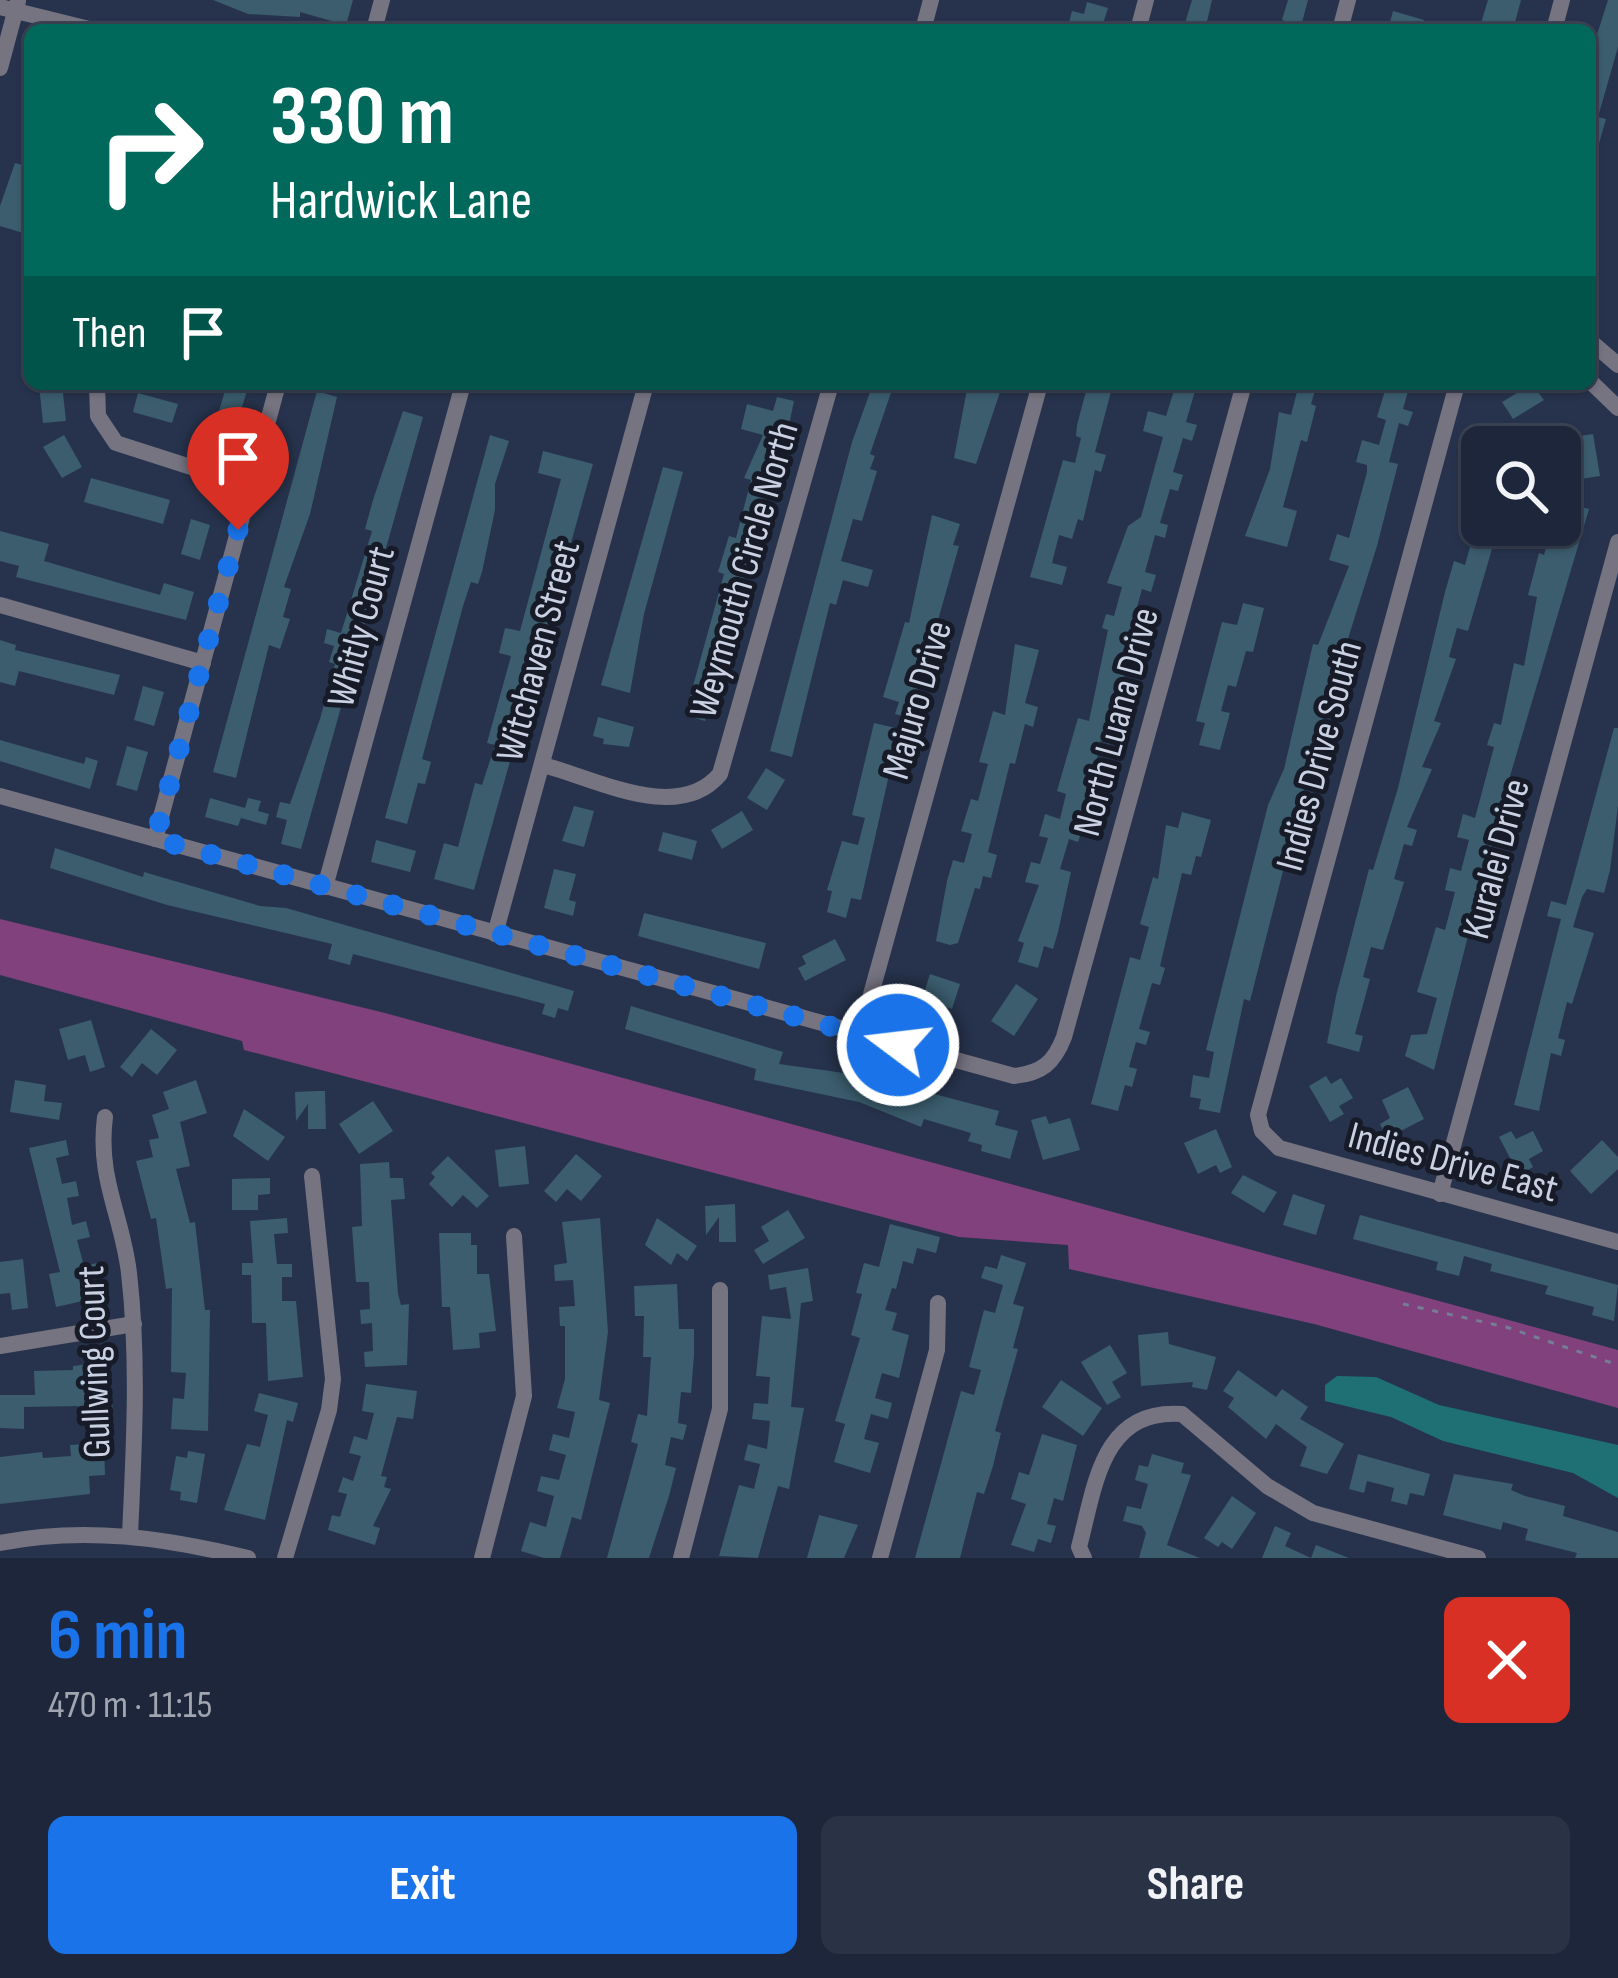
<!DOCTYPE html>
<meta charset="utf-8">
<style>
:root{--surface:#1d263a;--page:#2a3245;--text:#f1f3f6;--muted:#a0a5af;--line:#3b4354;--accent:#1a73e8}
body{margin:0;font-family:"Sofia Sans Condensed",sans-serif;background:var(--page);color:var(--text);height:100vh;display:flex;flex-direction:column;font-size:45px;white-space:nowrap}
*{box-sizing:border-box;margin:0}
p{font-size:39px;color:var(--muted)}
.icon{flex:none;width:66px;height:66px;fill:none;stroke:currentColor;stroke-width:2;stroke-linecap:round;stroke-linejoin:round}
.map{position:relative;height:1558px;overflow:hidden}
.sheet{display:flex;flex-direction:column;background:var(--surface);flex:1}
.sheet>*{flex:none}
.guide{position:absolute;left:24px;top:24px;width:1572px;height:366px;border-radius:18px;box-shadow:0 3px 9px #0004,0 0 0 3px var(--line);background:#00695c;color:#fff;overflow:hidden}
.tools{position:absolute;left:1461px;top:426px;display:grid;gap:24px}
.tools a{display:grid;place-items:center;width:120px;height:120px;border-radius:18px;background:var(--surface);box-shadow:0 3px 9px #0004,0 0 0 3px var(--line);font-size:60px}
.pin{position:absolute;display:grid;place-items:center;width:102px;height:102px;color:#fff;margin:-123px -51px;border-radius:50% 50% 50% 0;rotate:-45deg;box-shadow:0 0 12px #0007}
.pin .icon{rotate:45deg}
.me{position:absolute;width:132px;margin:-66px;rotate:285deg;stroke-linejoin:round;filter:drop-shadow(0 0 9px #0008)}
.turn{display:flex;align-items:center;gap:42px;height:252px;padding:0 48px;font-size:54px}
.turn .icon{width:156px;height:156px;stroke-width:2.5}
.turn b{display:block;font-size:84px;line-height:102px}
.then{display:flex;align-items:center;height:114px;padding:0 48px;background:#0003;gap:24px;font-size:45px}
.round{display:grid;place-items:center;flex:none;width:126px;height:126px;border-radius:18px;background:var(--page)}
.headline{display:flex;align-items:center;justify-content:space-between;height:204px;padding:0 48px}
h1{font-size:72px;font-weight:700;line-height:90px;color:var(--accent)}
.action{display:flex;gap:24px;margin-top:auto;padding:24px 48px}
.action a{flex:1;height:138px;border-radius:18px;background:var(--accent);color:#fff;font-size:48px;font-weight:700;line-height:138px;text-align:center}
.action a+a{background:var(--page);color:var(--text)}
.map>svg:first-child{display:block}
.green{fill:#81417d}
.water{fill:#1f7074}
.building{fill:#3b5d6e}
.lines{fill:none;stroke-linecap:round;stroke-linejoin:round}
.path{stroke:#747e94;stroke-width:3;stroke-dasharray:6 9;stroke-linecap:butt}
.street{stroke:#777482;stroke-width:16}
.route{stroke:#1a73e8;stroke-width:21;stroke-dasharray:0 37.8}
.labels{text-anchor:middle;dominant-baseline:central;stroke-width:10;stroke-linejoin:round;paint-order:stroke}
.street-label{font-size:39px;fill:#c9d1e2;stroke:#161b27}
</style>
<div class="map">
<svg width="1618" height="1558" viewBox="0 0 1618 1558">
<rect width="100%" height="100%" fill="#27334d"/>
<path class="green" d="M0,919l385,94 1233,337v58l-304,-84 -245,-55 -1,-24 -109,-8 -715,-187 -2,-9 -242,-66z"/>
<path class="water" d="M1337,1376l39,1 63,28 179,40v53l-45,-25 -130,-32 -52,-24 -66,-16v-16z"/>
<g class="building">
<path d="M213,0h140l-7,25 -46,-13v5l-52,-3z"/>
<path d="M1192,0h20l-7,30h-22z"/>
<path d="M1288,0h20l-7,26 -19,-6z"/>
<path d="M1488,0h33l-8,30h-34z"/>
<path d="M1608,0h10v47l-20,70 8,2 -12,42 -4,-104z"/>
<path d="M1087,2l21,6 -7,22h-34l5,-19 12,3z"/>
<path d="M1393,11l31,9 -3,10h-33z"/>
<path d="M15,163l15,4v68l-30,-9v-20z"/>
<path d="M51,384h11l4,37 -23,2 -4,-38z"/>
<path d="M227,384h22l-20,66 -20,-5z"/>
<path d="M873,384h21l-24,70 5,2 -5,13 7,2 -15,50 -9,-2 -12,42 32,9 -5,17 -25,-7 -7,25 -6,-2 -38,154 -22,-6 82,-309z"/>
<path d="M968,384h22l-1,5 11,3 -24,72 -22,-6z"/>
<path d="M1088,384h25l-18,68 11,3 -5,17 -6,-2 -12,51 -5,-2 -6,20 -13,-4 -7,28 15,4 -5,18 -32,-8 33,-117 12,3 6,-25 -5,-2 1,-11z"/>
<path d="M1176,384h21l-11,38 11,3 -5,16 -9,-3 -10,34 10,3 -5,16 -8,-2 -10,34 8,2 -3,13 -10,-3 -10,37 11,3 -5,17 -9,-3 -9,33 7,1 -22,73 5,2 -4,14 -10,32 -9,-3 -13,75 -9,26 -9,-3 -9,30 11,3 -13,60 -5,17 -9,-3 -6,22 -20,-6 6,-19 -6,-2 21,-56 -14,-3 6,-20 9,2 8,-26 -9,-2 6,-22 15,5 6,-25 -9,-3 21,-73 11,3 19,-91 -6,-2 4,-14 8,2 8,-29 -15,-4 21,-57 13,-9 22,-80 -20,-6 5,-20 18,5z"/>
<path d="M1299,384h18l-6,20 5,2 -9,36 -6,-2 -18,67 14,4 -10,36 -42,-11 25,-67 9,-57 12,3z"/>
<path d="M1387,384h23l-7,25 10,3 -5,14 -9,-3 -10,39 9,2 -21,82 -61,195 -66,260 -6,-2 -24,114 -21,-4 2,-10 -11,-2 3,-22 16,3 5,-26 -8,-2 62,-245 16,-36 29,-125 5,1 31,-79 -20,-6 8,-26 12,4 18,-66v-7l-11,-3 6,-22 17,5 7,-25 -9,-3z"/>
<path d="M1532,384l12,16 -31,19 -11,-17z"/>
<path d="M317,391l20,6 -27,117 -26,73 7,2 -8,28 7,2 -10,30 -11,-4 -33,133 -23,-6z"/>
<path d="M138,393l40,11 -6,19 -39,-11z"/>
<path d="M777,397l17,4 -13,62 -8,12 -68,246 -20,-6 39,-141 -6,-2 11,-36 7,2 15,-58 -7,-2 19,-43 -22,-6 6,-25 26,7z"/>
<path d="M403,411l20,6 -122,432 -20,-5 6,-24 -11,-3 4,-15 10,2 30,-85 15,-55 -6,-2 5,-16 -10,-3 3,-14 14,4 31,-102 -7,-2 8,-29z"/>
<path d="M1593,434l7,42 -26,4 -6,-42z"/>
<path d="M64,435l18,32 -20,11 -19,-31z"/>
<path d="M490,435l19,6 -14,43v26l-13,62 -4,12 -7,-2 -8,24 -41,153 9,3 -6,22 -7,-1 -11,41 -22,-6z"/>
<path d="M543,451l50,13 -119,426 -40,-11 10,-36 14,4 17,-64 7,2 13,-40 -8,-2 24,-87 -12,-3 6,-25 15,3 41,-152 -23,-6z"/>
<path d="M663,467l20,5 -39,142 -14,79 -29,-8z"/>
<path d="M1478,477l4,48h17l-31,106 -11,-3 -8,29 7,2 -22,62 7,2 -19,44 10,2 -25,58 10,3 -5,16 -8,-2 -10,35 10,3 -6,20 -15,48 -12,-3 -8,30 7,2 -15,55 8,2 -4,16 -32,-9 9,-47 33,-127 4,1 25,-82 47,-196 9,-31 11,4 8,-29 -10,-3z"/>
<path d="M91,478l79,22 -7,24 -79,-22z"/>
<path d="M1565,503l24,6 -89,301 -66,260 -29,-14 6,-21 16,-1 10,-36 -20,-6 19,-65 9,3 10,-38 -10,-2 5,-22 11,3 8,-31 -12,-3 6,-23 12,4 19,-71 -7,-2 7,-22 7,2 13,-62 10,3 13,-69 -9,-2 11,-42 5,2 8,-30h8z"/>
<path d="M932,515l28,9 -7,21 6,1 -28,99 -9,-2 -10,34 9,3 -11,38 -15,-4 4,-12 -16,-5 22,-75 4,1z"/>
<path d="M191,519l19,6 -10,35 -19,-6z"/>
<path d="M0,531l49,13 -5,17 116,34 4,-12 30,9 -8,28 -170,-43 3,-11 -19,-5z"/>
<path d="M1243,603l21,5 -11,44 -7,-1 -10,36 -8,-2 -7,26 9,2 -10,37 -21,-5 6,-22 -9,-2 26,-99 15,3z"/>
<path d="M0,640l16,5 -1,5 105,25 -6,20 -95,-24 -4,15 -15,-4z"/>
<path d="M1015,644l24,6 -14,53 13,4 -5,20 -8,-3 -10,40 -5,-1 -22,89 9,3 -6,23 -8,-2 -3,13 -5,-1 -17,55 -8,2 -14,-4 11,-60 6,-21 11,3 8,-29 -11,-3 10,-32 7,2 10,-37 -9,-2 14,-51 12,4z"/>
<path d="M143,686l21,6 -10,34 -20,-6z"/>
<path d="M598,717l36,10 -5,20 -26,-3 1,-5 -11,-3z"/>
<path d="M874,723l22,5 -5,18 11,2 -6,20 -5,-2 -30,134 -10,-2 -5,20 -19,-6 5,-21 -5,-1 15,-49 16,4 7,-27 -13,-3z"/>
<path d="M1614,728h4v78l-8,64 -6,23 -17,-4 -5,8 -9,30 21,6 -22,71 -5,-2 -9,36 7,2 -4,16 -10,-3 -12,58 -25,-6 47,-186 -14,-3 4,-15 15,4z"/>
<path d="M0,740l84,24 2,-7 12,4 -8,28 -90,-28z"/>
<path d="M127,746l21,6 -11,39 -21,-6z"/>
<path d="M766,768l19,12 -18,30 -20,-12z"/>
<path d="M210,798l35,10 3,-10 13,3 -3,10 11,3 -3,11 -25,-7 -3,8 -33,-9z"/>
<path d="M574,806l20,5 -10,36 -22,-6z"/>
<path d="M742,811l11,19 -31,19 -11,-19z"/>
<path d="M1182,812l29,8 -10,37 -5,-1 -5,19 -9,-2 -22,93 5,2 -5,17 -8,-2 -13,46 11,3 -4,13 -10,-3 -7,25 8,2 -5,18 -7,-2 -7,26 -27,-7 39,-147 10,3 9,-33 -9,-3 13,-47 5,2 8,-54 12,3z"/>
<path d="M663,832l34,9 -5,19 -34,-9z"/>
<path d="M376,840l40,11 -6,21 -39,-10z"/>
<path d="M55,848l88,29 1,-5 116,34 26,2 288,83 -6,20 -10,-3 -3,10 -13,-4 3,-10 -192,-50 -3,11 -22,-6 4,-15 -165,-39 -117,-37z"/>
<path d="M554,869l22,5 -7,26 7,2 -3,14 -29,-8z"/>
<path d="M644,913l122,30 -7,26 -121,-33z"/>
<path d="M835,939l11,21 -41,21 -7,-13 8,-4 -4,-8z"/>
<path d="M930,974l30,10 -8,25 -30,-10z"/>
<path d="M1016,984l22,15 -24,37 -23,-15z"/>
<path d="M631,1006l152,46 -4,12 87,12 16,4 -2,9 32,9 3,-9 84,22 -4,14 23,6 -8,28 -29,-8 1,-6 -14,-4 3,-8 -47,-14 -3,8 -62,-25 -105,-22 2,-11 -131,-40z"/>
<path d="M91,1020l14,47 -15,5 -5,-17 -17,5 -9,-31z"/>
<path d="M151,1029l26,21 -20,25 -15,-12 -10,14 -12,-10z"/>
<path d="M1326,1076l5,8 10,-6 12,20 -14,8 5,8 -14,8 -21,-36z"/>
<path d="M15,1080l31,5 -2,16 18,2 -3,17 -49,-8z"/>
<path d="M196,1080l11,33 -27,9 10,44 -14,3 14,54 5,-1 10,88h5l-2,121 -37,-2 2,-31 11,1 2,-26 -15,-1 1,-84 -6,1 -10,-71 -5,1 -15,-58 17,-4 -4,-17 10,-2 -7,-23 17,-6 -6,-17z"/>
<path d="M1408,1087l16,32 -37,19 -7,-14 10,-6 -8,-18z"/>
<path d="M316,1091h9l1,38h-18v-25l-12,17 -1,-29z"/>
<path d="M373,1101l20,30 -34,23 -20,-30z"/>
<path d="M244,1109l41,28 -17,24 -35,-25z"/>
<path d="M1046,1116l3,8 21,-6 10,32 -37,10 -12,-40z"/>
<path d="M1216,1129l16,38 -12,6 -4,-8 -18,9 -14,-31z"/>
<path d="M1511,1131l5,8 17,-8 10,20 -14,8 4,8 -14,8 -20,-38z"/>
<path d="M66,1140l3,15 -13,3 6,26 14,-3 3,15 -12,2 5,27 14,-4 4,16 -13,3 7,26 13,-3 3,16 -16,4 3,17 -31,7 -7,-33 11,-2 -31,-124z"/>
<path d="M1602,1140l16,17v12l-27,25 -21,-23z"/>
<path d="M525,1146l4,38 -30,3 -4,-37z"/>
<path d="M576,1154l26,22 -21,25 -14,-12 -11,13 -12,-11z"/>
<path d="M448,1156l41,40 -12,12 -14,-13 -11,12 -23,-23 6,-7 -4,-4z"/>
<path d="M389,1162l1,16h13l2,21 -14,1 7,94 3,11 8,-1 -2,61 -42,2 -1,-15 9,-1 -1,-28 -11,1 -1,-14 10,-1 -1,-27h-13l-4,-55 10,-1 -2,-62z"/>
<path d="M1243,1175l34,17 -13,21 -33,-20z"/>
<path d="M270,1178v16l-12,1v15h-26v-31z"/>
<path d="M1293,1194l32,11 -9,30 -33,-10z"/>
<path d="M735,1204l1,38h-17v-25l-13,18 -1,-29z"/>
<path d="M788,1210l17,28 -42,26 -9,-14 15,-9 -8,-14z"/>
<path d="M1360,1215l258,70 -4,36 -22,-6 2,-8 -49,-13 3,-8 -58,-15 2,-7 -28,-8 -5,20 -23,-6 2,-8 -85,-23z"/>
<path d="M287,1218l1,15 -14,1 3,30h15v13h-10v24h14l7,76 -35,4 -2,-58h-14l-1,-48h-9v-12h11l-3,-42z"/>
<path d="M600,1218l8,114 -9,68 11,3 -29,117 -9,-3 -12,41h-16l-23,-7 9,-29 16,5 8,-31 -17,-5 4,-15 18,4 7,-25 -17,-5 4,-16 16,4 6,-26 -18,-4 8,-29v-53h-5l-1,-19 16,-1 -2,-26 -18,1 -1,-16 13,-2 -5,-41z"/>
<path d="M657,1218l40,28 -10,15 -10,-8 -6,12 -26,-20z"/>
<path d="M890,1224l50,13 -4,16 -19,-5 -4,16 -10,-3 -7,28 -4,-1 -7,22 12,3 -5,17 17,5 -10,43 -17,-5 -7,25 17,5 -4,16 -17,-5 -7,25 15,4 -9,30 -36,-11 11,-38 -10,-3 25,-83 -9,-3 11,-41 -6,-1 8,-30 15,4z"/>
<path d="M439,1233h32v12h6v29h12l7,57 -17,2 1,15 -27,2 -3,-43h-8z"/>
<path d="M1001,1255l25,8 -13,41 11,3 -11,41 5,1 -23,82 6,2 -8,33 -9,28 -7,-2 -17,66h-45l46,-167 13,4 7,-25 -12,-3 15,-57 11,3 8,-28 -22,-7 4,-12 12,3z"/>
<path d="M23,1259l5,49 -16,2 -2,-17 -10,1v-32z"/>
<path d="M808,1268l5,33 -12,2 -10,104 13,1 -15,81 -11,-3 -20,72 -39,-2 20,-71 15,4 6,-25 -16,-4 4,-16 19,5 3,-28 -18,-2 2,-16 14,1 2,-27 -14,-1 6,-60 29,3 -5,-32 -16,3 -2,-15z"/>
<path d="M677,1284l2,45h15v26l-3,38 -10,-1 -3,31 9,2 -4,15 -12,-3 -6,28 11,3 -7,28 -20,62h-42l31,-114 -7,-2 7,-28 9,2 4,-59h-8l1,-41h-9l-1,-30z"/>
<path d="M1168,1332l1,12 47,13 -9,33 -15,-3 1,-5 -52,4 -3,-51z"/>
<path d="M1110,1345l17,28 -15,9 9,15 -14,8 -26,-43z"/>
<path d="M89,1364l3,18 17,-3 4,32 -34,5 -1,-10 -54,1v22l-24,-1v-33h35l-1,-24 39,-1v-4z"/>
<path d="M1238,1370l38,27 6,-8 26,18 -8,12 44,25 -17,30 -27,-8 7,-19 -31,-23 -10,15 -38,-32 6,-9 -11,-7z"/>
<path d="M1061,1380l41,28 -19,28 -41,-29z"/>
<path d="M366,1384l51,7 -4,28 -16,-2 -16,59 6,1 -3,10 7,2 -18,37 7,2 -5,17 -47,-15 4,-15 8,2 7,-23 -9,-2 5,-15 10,4 8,-25 -12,-3 5,-17 13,4 7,-27 -12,-2z"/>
<path d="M259,1393l39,10 -5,19 -6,-2 -22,100 -41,-10 23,-66 13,3 8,-32 -14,-4z"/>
<path d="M1042,1434l35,11 -14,56 -9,-3 -7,26 9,2 -5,17 -13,-4 -4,13 -23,-7 15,-41 -15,-5 8,-27 10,3z"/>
<path d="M104,1443l1,32 -16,1 1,18 -90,10v-47l42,-5 1,6 28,-2 -1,-11z"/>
<path d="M188,1451l17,3 -8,49 -17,-3 1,-8 -11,-2 6,-34 11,2z"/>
<path d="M1152,1454l32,9 -3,10 10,2 -24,70 33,13h-61l7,-25 -4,-7 -19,-5 4,-15 14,3 7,-25 -13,-4 4,-15 9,2z"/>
<path d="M1358,1454l72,20 -6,22 -14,-3 -3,12 -16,-4 3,-13 -27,-7 -3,12 -15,-4z"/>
<path d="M1454,1474l59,10 -2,6 14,6 40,10 -2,10 55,16v26h-43l2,-5 -52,-13 3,-11 -25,-7 -2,8 -58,-15z"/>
<path d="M1232,1496l24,17 -24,36 -10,-7 -4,5 -14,-9z"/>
<path d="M819,1515l39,10 -14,33h-37z"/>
<path d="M1275,1526l16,7 -6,13 26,12 5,-13 33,13h-87z"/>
</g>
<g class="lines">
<path class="path" d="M1403,1304l103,23 112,38"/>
<g class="street">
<path d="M0,7l93,23"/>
<path d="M374,30l8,-30"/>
<path d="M923,30l8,-30"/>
<path d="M1138,30l8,-30"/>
<path d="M1340,30l8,-30"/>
<path d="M1554,30l8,-30"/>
<path d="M0,68l18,-67"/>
<path d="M1590,341l28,24"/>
<path d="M1590,381l28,27"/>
<path d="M97,384l1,32 18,27 134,43"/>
<path d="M1457,384l-199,731 4,16 17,17 339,94"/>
<path d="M0,605l203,58"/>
<path d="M543,765c54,14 135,59 177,9l111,-390"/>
<path d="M0,796l1014,280c28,-3 40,-13 50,-39l180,-653"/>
<path d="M155,839l123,-455"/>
<path d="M325,887l138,-503"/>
<path d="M495,934l151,-550"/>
<path d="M860,1034l180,-650"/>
<path d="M105,1117c-8,61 17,98 24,156 10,88 5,174 1,262"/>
<path d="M1440,1194l178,-652"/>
<path d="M0,1346l134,-22"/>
<path d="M0,1543c84,-17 166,-5 248,15"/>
<path d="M285,1558l44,-148 4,-31 -21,-203"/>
<path d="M482,1558l42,-162 -10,-160"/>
<path d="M681,1558l39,-149v-119"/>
<path d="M880,1558l57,-208 1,-47"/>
<path d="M1084,1558l-5,-11c16,-60 22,-139 103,-133l85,72 46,27 165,45"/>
</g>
</g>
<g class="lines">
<path class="route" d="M238,530l-83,309 743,206"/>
</g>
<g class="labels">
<g class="street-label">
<text transform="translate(745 570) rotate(-74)">Weymouth Circle North</text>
<text transform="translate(362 627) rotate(-75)">Whitly Court</text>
<text transform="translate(539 651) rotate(-75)">Witchaven Street</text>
<text transform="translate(918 700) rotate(-74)">Majuro Drive</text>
<text transform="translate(1117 722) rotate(-75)">North Luana Drive</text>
<text transform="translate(1320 756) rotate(-75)">Indies Drive South</text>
<text transform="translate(1497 859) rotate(-75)">Kuralei Drive</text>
<text transform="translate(1453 1163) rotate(15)">Indies Drive East</text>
<text transform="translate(95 1362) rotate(-92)">Gullwing Court</text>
</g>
</g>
</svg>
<div class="tools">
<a><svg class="icon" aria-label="search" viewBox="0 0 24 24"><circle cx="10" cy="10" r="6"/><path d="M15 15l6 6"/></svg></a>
</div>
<div class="pin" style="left:238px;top:530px;background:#d93025"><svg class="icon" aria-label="arrive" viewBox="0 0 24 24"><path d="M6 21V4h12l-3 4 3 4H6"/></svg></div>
<svg class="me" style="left:898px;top:1045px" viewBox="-20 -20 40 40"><circle r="17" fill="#1a73e8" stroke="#fff" stroke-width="3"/><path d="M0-11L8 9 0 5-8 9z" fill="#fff"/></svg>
<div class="guide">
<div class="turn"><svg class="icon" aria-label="right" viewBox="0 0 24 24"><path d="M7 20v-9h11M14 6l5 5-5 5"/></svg><div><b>330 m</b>Hardwick Lane</div></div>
<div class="then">Then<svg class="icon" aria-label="arrive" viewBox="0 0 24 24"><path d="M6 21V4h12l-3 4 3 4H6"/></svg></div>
</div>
</div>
<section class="sheet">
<div class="headline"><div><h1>6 min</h1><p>470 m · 11:15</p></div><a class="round" style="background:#d93025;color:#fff"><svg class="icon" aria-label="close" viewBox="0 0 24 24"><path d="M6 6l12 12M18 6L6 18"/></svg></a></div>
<div class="action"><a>Exit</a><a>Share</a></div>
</section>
